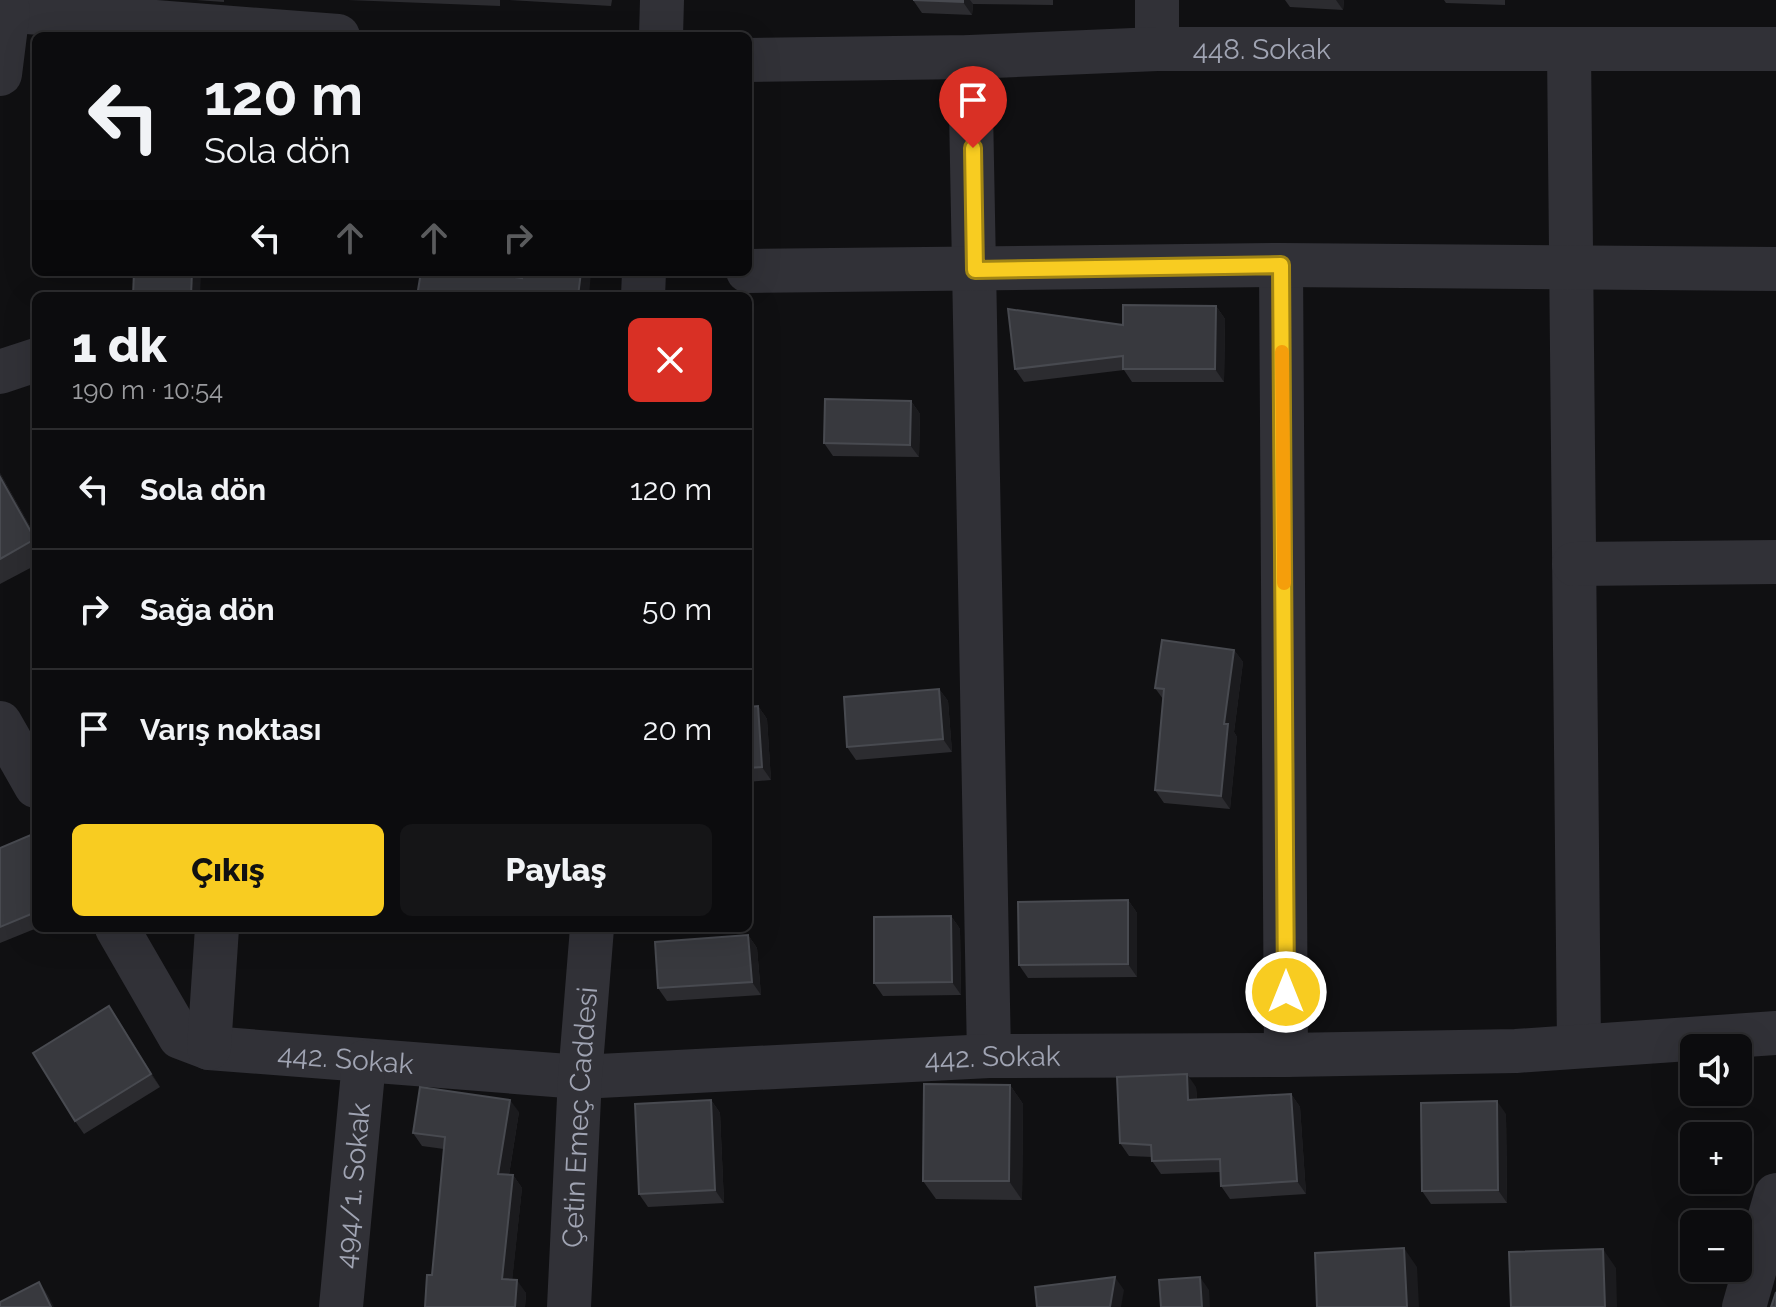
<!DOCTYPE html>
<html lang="tr">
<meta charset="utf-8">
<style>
:root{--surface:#0c0c0e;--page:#151517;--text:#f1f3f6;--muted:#9a9b9e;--line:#2c2c2e;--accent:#f8cc21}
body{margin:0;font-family:Raleway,sans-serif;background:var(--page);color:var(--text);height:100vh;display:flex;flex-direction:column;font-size:30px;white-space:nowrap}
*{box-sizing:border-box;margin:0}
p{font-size:26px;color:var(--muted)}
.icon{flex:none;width:44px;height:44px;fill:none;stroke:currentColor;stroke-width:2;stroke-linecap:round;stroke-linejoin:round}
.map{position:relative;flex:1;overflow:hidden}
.panel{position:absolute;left:32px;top:292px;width:720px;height:640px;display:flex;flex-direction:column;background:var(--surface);border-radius:12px;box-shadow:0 8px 32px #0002,0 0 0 2px var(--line)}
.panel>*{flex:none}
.guide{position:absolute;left:32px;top:32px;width:720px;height:244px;border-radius:12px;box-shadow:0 8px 32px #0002,0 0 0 2px var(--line);background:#0c0c0e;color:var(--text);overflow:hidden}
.buttons{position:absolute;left:1680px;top:1034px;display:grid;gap:16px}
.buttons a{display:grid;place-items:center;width:72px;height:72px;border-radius:12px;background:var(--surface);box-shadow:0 8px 32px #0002,0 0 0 2px var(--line);font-size:40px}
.pin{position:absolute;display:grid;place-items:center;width:68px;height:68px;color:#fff;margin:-82px -34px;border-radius:50% 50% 50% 0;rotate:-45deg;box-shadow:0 0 8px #0007}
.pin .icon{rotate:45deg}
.me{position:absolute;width:88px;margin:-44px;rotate:0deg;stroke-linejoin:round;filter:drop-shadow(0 0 6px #0008)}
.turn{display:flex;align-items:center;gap:28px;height:168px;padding:0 40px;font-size:36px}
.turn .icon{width:104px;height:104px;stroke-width:2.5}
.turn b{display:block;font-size:56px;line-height:68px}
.lanes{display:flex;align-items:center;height:76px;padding:0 40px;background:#0003;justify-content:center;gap:40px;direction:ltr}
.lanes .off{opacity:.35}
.round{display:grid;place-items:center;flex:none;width:84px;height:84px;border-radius:12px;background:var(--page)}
.overview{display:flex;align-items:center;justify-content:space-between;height:136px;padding:0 40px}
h1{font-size:48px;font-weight:800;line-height:60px}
.action{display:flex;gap:16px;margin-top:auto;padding:16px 40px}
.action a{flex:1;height:92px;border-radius:12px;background:var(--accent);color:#111;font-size:32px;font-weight:800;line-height:92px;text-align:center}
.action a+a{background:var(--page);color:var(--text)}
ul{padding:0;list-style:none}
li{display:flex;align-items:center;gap:24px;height:120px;padding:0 40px;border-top:2px solid var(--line)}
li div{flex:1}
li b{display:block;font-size:30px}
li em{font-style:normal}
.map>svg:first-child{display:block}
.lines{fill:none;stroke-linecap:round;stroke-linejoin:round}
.minor{stroke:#313137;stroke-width:44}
.tertiary{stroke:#313137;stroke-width:44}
.wall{fill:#2c2c30}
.shaded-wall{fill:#1b1b1e}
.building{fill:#38393e;stroke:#484a50;stroke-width:2}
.route-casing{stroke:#a18515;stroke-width:20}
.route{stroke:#f8cc21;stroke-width:14}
.slow{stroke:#f59e0b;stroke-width:14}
.labels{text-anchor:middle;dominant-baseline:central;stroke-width:8;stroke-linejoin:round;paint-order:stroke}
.street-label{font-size:28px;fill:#a0a4b3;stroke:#0b0b0c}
</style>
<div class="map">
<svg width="1776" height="1307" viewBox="0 0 1776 1307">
<rect width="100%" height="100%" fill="#101012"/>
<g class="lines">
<g class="minor">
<path d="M0,10l338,26"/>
<path d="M1157,49v-49"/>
<path d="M1569,50l10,996"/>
<path d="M970,57l19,999"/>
<path id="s1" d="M748,60l222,-3 187,-8h619"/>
<path d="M0,74l8,-64"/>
<path d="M1281,265l5,790"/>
<path d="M748,271l533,-6 495,4"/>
<path d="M0,372l36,-12"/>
<path d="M1574,564l202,-2"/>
<path d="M0,723l36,63"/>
<path id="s2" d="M117,928l63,109 29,11 371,29 409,-21 297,-1 230,-4 260,-18"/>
<path d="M209,1048l8,-120"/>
<path id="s3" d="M341,1307l23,-245"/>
<path d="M1744,1307l32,-112"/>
</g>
<g class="tertiary">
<path d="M661,36l1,-36"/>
<path d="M643,296l1,-24"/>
<path id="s4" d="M569,1307l11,-230 12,-149"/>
</g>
</g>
<g class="wall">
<path d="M196,0h28v2z"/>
<path d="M348,0h152v6z"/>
<path d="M509,0h103l-1,6z"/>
<path d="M913,0h140v5l-80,-1 -1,11 -50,-2z"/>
<path d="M1285,0h59l-1,10 -53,-3z"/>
<path d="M1444,0h61v5l-59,-2z"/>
<path d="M1216,306l9,13 -1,63h-92l-8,-12 -100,12 -9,-13 108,-44z"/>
<path d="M911,401l9,13 -1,43 -86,-1 -9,-13z"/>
<path d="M0,473l36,64v28l-36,19z"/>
<path d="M1234,650l9,12 -9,70 3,5 -7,72 -66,-6 -9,-13 8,-91 -8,-11z"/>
<path d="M939,689l9,12 4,51 -96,8 -9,-13z"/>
<path d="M758,706l9,13 4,61 -23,2v-75z"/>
<path d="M33,834l3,5 1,89 -37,15v-95z"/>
<path d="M1128,900l9,13v64l-109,1 -9,-13z"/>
<path d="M951,916l9,13 1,66 -78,1 -9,-13z"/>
<path d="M748,935l9,13 4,47 -94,6 -9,-13z"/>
<path d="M109,1006l51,81 -76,47 -9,-13z"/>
<path d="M1010,1085l13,19 -1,96 -86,-1 -13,-18z"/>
<path d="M1196,1087l1,13 94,-6 9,13 6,87 -76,5 -9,-13 -1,-14 -59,2 -9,-13v-4l-23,-1 -9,-13z"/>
<path d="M711,1100l9,13 4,90 -76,4 -9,-13z"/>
<path d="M519,1112l-10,63h4l9,13 -10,92 14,13 -1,14h-100l7,-32 12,-126 -22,-3 -9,-13z"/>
<path d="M1506,1114l1,89 -76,1 -9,-13z"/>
</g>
<g class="shaded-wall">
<path d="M963,0h7l3,4 -1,11 -9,-13z"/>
<path d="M1336,0h8l-1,10z"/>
<path d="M192,272h9l-1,24h-9z"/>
<path d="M581,272h10l-2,24h-11z"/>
<path d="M1216,306l9,13 -1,63 -9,-13z"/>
<path d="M911,401l9,13 -1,43 -9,-12z"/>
<path d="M0,473l36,64v4l-36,-64z"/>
<path d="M1234,650l9,12 -9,70 3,5 -7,72 -9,-13 3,-72z"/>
<path d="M939,689l9,12 4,51 -9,-13z"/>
<path d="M758,706l9,13 4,61 -9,-13z"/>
<path d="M1128,900l9,13v64l-9,-13z"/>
<path d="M951,916l9,13 1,66 -9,-13z"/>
<path d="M748,935l9,13 4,47 -9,-13z"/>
<path d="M109,1006l9,13 42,68 -9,-13z"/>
<path d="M1187,1074l9,13 2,26 -10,-13z"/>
<path d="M1010,1085l13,19 -1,96 -13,-19z"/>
<path d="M1291,1094l9,13 6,87 -9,-13z"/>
<path d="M510,1100l9,12 -12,75 -9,-13z"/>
<path d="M711,1100l9,13 4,90 -9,-13z"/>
<path d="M1497,1101l9,13 1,89 -9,-13z"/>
<path d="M513,1175l9,13 -11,104 -9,-13z"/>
<path d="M1404,1248l13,19 2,40h-12z"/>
<path d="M1603,1249l13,19 1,39h-12z"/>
<path d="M1115,1277l9,13 -3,17h-11z"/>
<path d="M1200,1277l9,13 1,17h-8z"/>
<path d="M517,1280l9,13 -1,14h-10z"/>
<path d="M39,1282l9,13 6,12h-3z"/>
</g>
<g class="building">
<path d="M913,0h50v2z"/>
<path d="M134,272h58l-1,24h-58z"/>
<path d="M421,272h60l41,6v-6h59l-3,24h-161z"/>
<path d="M1123,305l93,1 -1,63h-92v-13l-108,13 -7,-60 115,16z"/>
<path d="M825,399l86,2 -1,44 -86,-2z"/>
<path d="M0,477l35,62 -35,20z"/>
<path d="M1162,640l72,10 -10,74h4l-7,72 -66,-6 9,-101 -9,-1z"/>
<path d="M939,689l4,50 -96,8 -3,-50z"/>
<path d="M758,706l4,61 -14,1v-61z"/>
<path d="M33,834l3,8v70l-36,15v-79z"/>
<path d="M1128,900v64l-109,1 -1,-63z"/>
<path d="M951,916l1,66 -78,1v-66z"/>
<path d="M748,935l4,47 -94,6 -3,-46z"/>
<path d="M109,1006l42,68 -76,47 -42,-68z"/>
<path d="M1187,1074l1,26 103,-6 6,87 -76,5 -1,-27 -68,2 -1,-16 -31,-2 -3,-66z"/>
<path d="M924,1084l86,1 -1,96h-86z"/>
<path d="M420,1087l90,13 -12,74 15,1 -11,104 15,1 -2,27h-90l2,-32h5l13,-138 -32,-4z"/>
<path d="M711,1100l4,90 -76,4 -4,-90z"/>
<path d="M1497,1101l1,89 -76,1 -1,-88z"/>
<path d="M1404,1248l3,59h-90l-2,-54z"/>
<path d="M1603,1249l2,58h-94l-2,-55z"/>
<path d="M1115,1277l-5,30h-73l-2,-20z"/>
<path d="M1200,1277l2,30h-41l-2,-27z"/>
<path d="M39,1282l12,25h-51v-5z"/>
<path d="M1776,1292v15h-5z"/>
</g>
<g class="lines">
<defs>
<path id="route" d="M973,148l2,122 306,-5 5,727"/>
</defs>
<use href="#route" class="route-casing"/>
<use href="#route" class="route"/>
<path class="slow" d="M1282,352l2,231"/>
</g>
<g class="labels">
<g class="street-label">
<text stroke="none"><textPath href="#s1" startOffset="514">448. Sokak</textPath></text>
<text stroke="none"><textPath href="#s2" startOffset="942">442. Sokak</textPath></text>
<text stroke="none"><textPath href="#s2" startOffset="294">442. Sokak</textPath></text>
<text stroke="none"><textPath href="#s4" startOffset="190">Çetin Emeç Caddesi</textPath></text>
<text stroke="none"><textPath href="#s3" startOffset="122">494/1. Sokak</textPath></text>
</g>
</g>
</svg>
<div class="buttons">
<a><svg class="icon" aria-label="sound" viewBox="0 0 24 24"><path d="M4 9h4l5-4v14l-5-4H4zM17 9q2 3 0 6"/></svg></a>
<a>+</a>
<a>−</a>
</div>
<div class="pin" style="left:973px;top:148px;background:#d93025"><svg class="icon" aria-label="arrive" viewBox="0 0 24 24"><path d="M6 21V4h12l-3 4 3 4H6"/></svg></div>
<svg class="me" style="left:1286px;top:992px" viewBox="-20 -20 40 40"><circle r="17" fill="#f8cc21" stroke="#fff" stroke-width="3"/><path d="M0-11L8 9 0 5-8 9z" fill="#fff"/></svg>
<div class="guide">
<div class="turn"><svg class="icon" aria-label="left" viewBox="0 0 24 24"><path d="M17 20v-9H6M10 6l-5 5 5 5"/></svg><div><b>120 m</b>Sola dön</div></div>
<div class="lanes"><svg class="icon" aria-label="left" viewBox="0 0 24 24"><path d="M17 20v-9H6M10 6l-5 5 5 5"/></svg><svg class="icon off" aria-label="ahead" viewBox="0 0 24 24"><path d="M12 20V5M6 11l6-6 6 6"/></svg><svg class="icon off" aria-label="ahead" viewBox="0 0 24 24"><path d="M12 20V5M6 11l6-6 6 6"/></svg><svg class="icon off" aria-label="right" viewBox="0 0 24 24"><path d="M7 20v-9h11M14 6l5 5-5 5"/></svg></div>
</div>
<section class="panel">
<div class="overview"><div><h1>1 dk</h1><p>190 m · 10:54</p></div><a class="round" style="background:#d93025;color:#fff"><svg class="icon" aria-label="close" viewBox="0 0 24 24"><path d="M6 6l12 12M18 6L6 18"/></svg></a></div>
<ul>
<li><svg class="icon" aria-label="left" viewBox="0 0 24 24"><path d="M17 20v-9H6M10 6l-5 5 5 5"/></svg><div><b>Sola dön</b></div><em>120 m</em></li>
<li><svg class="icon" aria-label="right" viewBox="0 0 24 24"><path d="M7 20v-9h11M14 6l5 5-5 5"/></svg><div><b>Sağa dön</b></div><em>50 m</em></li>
<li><svg class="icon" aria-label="arrive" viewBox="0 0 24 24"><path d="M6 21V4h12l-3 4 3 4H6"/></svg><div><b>Varış noktası</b></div><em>20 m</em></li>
</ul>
<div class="action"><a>Çıkış</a><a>Paylaş</a></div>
</section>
</div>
